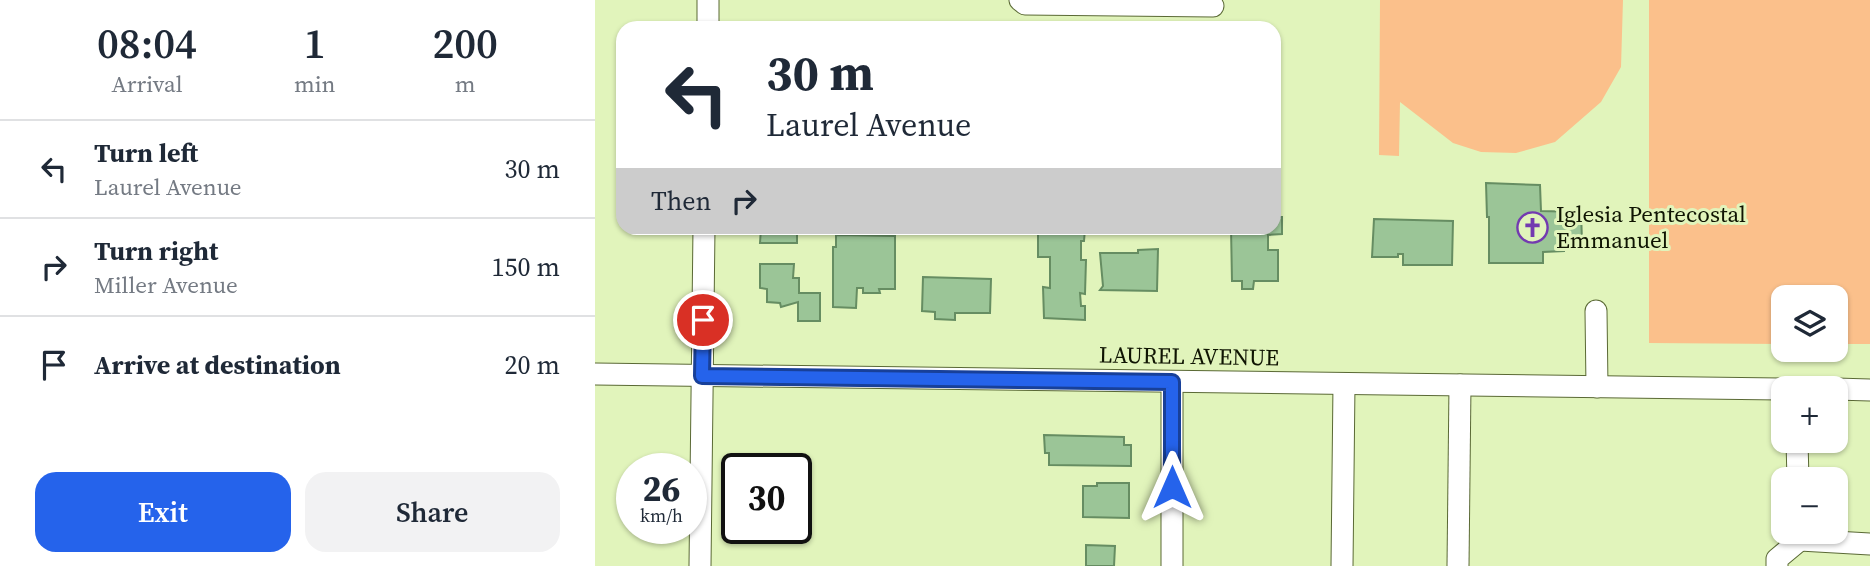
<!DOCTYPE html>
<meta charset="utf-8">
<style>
:root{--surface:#fff;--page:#f2f2f3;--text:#1f2937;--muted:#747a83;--line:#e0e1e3;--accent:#2563eb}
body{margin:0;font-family:"Source Serif 4",serif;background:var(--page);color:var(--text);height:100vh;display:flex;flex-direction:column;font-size:26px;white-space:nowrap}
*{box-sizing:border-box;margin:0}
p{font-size:23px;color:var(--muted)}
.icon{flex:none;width:38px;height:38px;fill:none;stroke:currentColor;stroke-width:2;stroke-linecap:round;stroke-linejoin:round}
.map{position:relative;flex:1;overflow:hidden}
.panel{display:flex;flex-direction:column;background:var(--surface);width:595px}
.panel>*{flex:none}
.guide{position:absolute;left:21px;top:21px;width:665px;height:214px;border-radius:21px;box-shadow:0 2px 5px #0004;background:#fff;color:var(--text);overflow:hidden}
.fabs{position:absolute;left:1176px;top:285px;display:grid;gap:14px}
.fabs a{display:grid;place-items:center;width:77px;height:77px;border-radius:14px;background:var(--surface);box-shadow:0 2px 5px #0004;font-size:35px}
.speed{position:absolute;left:21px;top:453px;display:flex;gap:14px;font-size:35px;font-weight:700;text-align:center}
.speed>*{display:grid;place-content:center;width:91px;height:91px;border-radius:50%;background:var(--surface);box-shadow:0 2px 5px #0004;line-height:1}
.speed small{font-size:18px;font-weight:400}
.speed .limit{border:4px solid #111;border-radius:10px;background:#fff;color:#111}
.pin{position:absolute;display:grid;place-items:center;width:60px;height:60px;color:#fff;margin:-30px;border:4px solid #fff;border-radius:50%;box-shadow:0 2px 7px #0007}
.me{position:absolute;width:77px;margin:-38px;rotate:0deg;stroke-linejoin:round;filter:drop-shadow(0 0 5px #0008)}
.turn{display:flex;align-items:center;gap:24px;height:147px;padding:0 35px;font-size:32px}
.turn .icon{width:91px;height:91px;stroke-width:2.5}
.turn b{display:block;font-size:49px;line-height:60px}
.then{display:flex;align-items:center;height:66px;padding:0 35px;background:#0003;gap:14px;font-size:26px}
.eta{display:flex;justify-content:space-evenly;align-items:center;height:119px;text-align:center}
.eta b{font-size:42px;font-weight:600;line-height:49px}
.button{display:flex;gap:14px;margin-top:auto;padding:14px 35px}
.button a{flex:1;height:80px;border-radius:21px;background:var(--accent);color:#fff;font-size:28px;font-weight:600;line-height:80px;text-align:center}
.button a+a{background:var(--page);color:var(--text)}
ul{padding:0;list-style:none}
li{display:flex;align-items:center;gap:21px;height:98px;padding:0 35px;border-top:2px solid var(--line)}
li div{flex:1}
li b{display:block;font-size:26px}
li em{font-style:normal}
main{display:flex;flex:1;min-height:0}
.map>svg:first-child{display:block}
.green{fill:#fbc08b}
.building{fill:#9bc597;stroke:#668d62;stroke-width:2}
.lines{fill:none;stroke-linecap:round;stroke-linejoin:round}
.minor-casing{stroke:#5a6935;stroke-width:23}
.minor{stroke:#fff;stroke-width:21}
.route-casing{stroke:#184099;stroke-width:18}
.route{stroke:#2563eb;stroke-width:12}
.labels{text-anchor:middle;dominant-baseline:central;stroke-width:6;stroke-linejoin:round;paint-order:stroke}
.poi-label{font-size:23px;fill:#0f1402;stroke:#e1f4bb;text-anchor:start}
.street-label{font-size:23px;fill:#0f1402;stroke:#e1f4bb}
</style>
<main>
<section class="panel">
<div class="eta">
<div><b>08:04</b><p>Arrival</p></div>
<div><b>1</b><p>min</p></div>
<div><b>200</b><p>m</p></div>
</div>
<ul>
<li><svg class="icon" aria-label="left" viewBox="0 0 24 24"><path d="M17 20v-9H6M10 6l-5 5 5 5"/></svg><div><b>Turn left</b><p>Laurel Avenue</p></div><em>30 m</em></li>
<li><svg class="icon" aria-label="right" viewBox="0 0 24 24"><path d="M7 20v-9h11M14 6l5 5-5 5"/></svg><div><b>Turn right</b><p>Miller Avenue</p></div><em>150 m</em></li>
<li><svg class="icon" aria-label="arrive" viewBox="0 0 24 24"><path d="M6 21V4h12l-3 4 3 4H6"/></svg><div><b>Arrive at destination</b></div><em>20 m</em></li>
</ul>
<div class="button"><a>Exit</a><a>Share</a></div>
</section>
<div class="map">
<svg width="1275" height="566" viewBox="0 0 1275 566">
<rect width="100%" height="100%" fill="#e1f4bb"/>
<g class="green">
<path d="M785,0h243l-2,67 -20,35 -46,40 -39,11 -35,-1 -28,-9 -53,-41 -1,54 -20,-1z"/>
<path d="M1054,0h221v344h-34v-46h-53v46l-134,-1z"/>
</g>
<g class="building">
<path d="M891,183l54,2 1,26 40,1 1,29h-18v10l-21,1v11h-54v-46h-2z"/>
<path d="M679,217h8v17l-14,1v15h10v31h-24l-1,8h-11v-8h-10l-1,-53h43z"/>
<path d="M779,219l79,2 -1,44h-49v-11h-5v3h-26z"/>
<path d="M166,228h36v15h-37z"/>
<path d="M443,228l47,1 -1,12h-3v19h5l-1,34 -5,-1 1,13h4v14l-41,-2 -1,-31 7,1v-31h-12z"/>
<path d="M241,235l59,1v53h-16l1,4h-17v-5h-6l-1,20 -23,-1v-60h3z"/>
<path d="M563,249l-1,42 -57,-1 3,-4 -3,-33h38v-3z"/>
<path d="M165,264h34l-1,14h6v15h21v28h-22v-19l-17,5 -1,-4 -13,-1v-13l-7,-1z"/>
<path d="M328,277l68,2 -1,34h-35v7l-20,-1v-7l-13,-1z"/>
<path d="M449,435l80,2v8h7v21l-82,-1v-12h-4z"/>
<path d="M502,483h32v35l-46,-1v-31h14z"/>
<path d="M491,545l29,1 -1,20h-28z"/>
</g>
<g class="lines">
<defs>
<g id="minor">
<path d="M425,0l5,4 188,2"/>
<path d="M113,28v-28"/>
<path d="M1001,311l1,76"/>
<path d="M0,374l1188,15"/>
<path d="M1241,389l34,1"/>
<path d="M1202,441l1,39"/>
<path d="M1205,532v8l70,4"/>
<path d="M105,566l4,-338"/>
<path d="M577,566v-184"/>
<path d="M747,566l2,-182"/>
<path d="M863,566l2,-181"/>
<path d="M1182,566v-7l23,-19"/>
</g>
</defs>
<use href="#minor" class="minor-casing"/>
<use href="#minor" class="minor"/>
</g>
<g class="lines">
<defs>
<path id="route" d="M108,320l-1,56 470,6v105"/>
</defs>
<use href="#route" class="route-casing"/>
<use href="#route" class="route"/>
</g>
<defs>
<symbol id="church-ring" viewBox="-11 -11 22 22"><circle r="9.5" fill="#e1f4bb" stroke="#733ab0" stroke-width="1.5"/><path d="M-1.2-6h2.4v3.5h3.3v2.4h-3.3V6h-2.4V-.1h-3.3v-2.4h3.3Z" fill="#733ab0"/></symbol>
</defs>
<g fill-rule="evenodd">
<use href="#church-ring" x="920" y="210" width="35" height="35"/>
</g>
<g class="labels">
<g class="poi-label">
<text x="961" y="214">Iglesia Pentecostal<tspan x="961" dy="26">Emmanuel</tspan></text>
</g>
<g class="street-label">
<text transform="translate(594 356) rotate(1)">LAUREL AVENUE</text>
</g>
</g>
</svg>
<div class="fabs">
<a><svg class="icon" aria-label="layers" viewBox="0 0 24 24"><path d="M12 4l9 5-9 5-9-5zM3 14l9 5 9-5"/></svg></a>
<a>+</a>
<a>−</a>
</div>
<div class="speed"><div>26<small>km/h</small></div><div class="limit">30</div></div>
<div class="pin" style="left:108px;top:320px;background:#d93025"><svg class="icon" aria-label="arrive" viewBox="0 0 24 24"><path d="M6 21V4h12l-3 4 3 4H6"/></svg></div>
<svg class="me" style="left:577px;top:487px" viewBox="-20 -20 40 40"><path d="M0-17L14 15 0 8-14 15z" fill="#2563eb" stroke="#fff" stroke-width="4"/></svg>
<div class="guide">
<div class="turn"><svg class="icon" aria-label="left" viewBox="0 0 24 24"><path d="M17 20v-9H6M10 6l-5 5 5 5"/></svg><div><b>30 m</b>Laurel Avenue</div></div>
<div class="then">Then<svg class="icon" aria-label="right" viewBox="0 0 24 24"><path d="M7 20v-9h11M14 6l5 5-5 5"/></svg></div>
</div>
</div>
</main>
